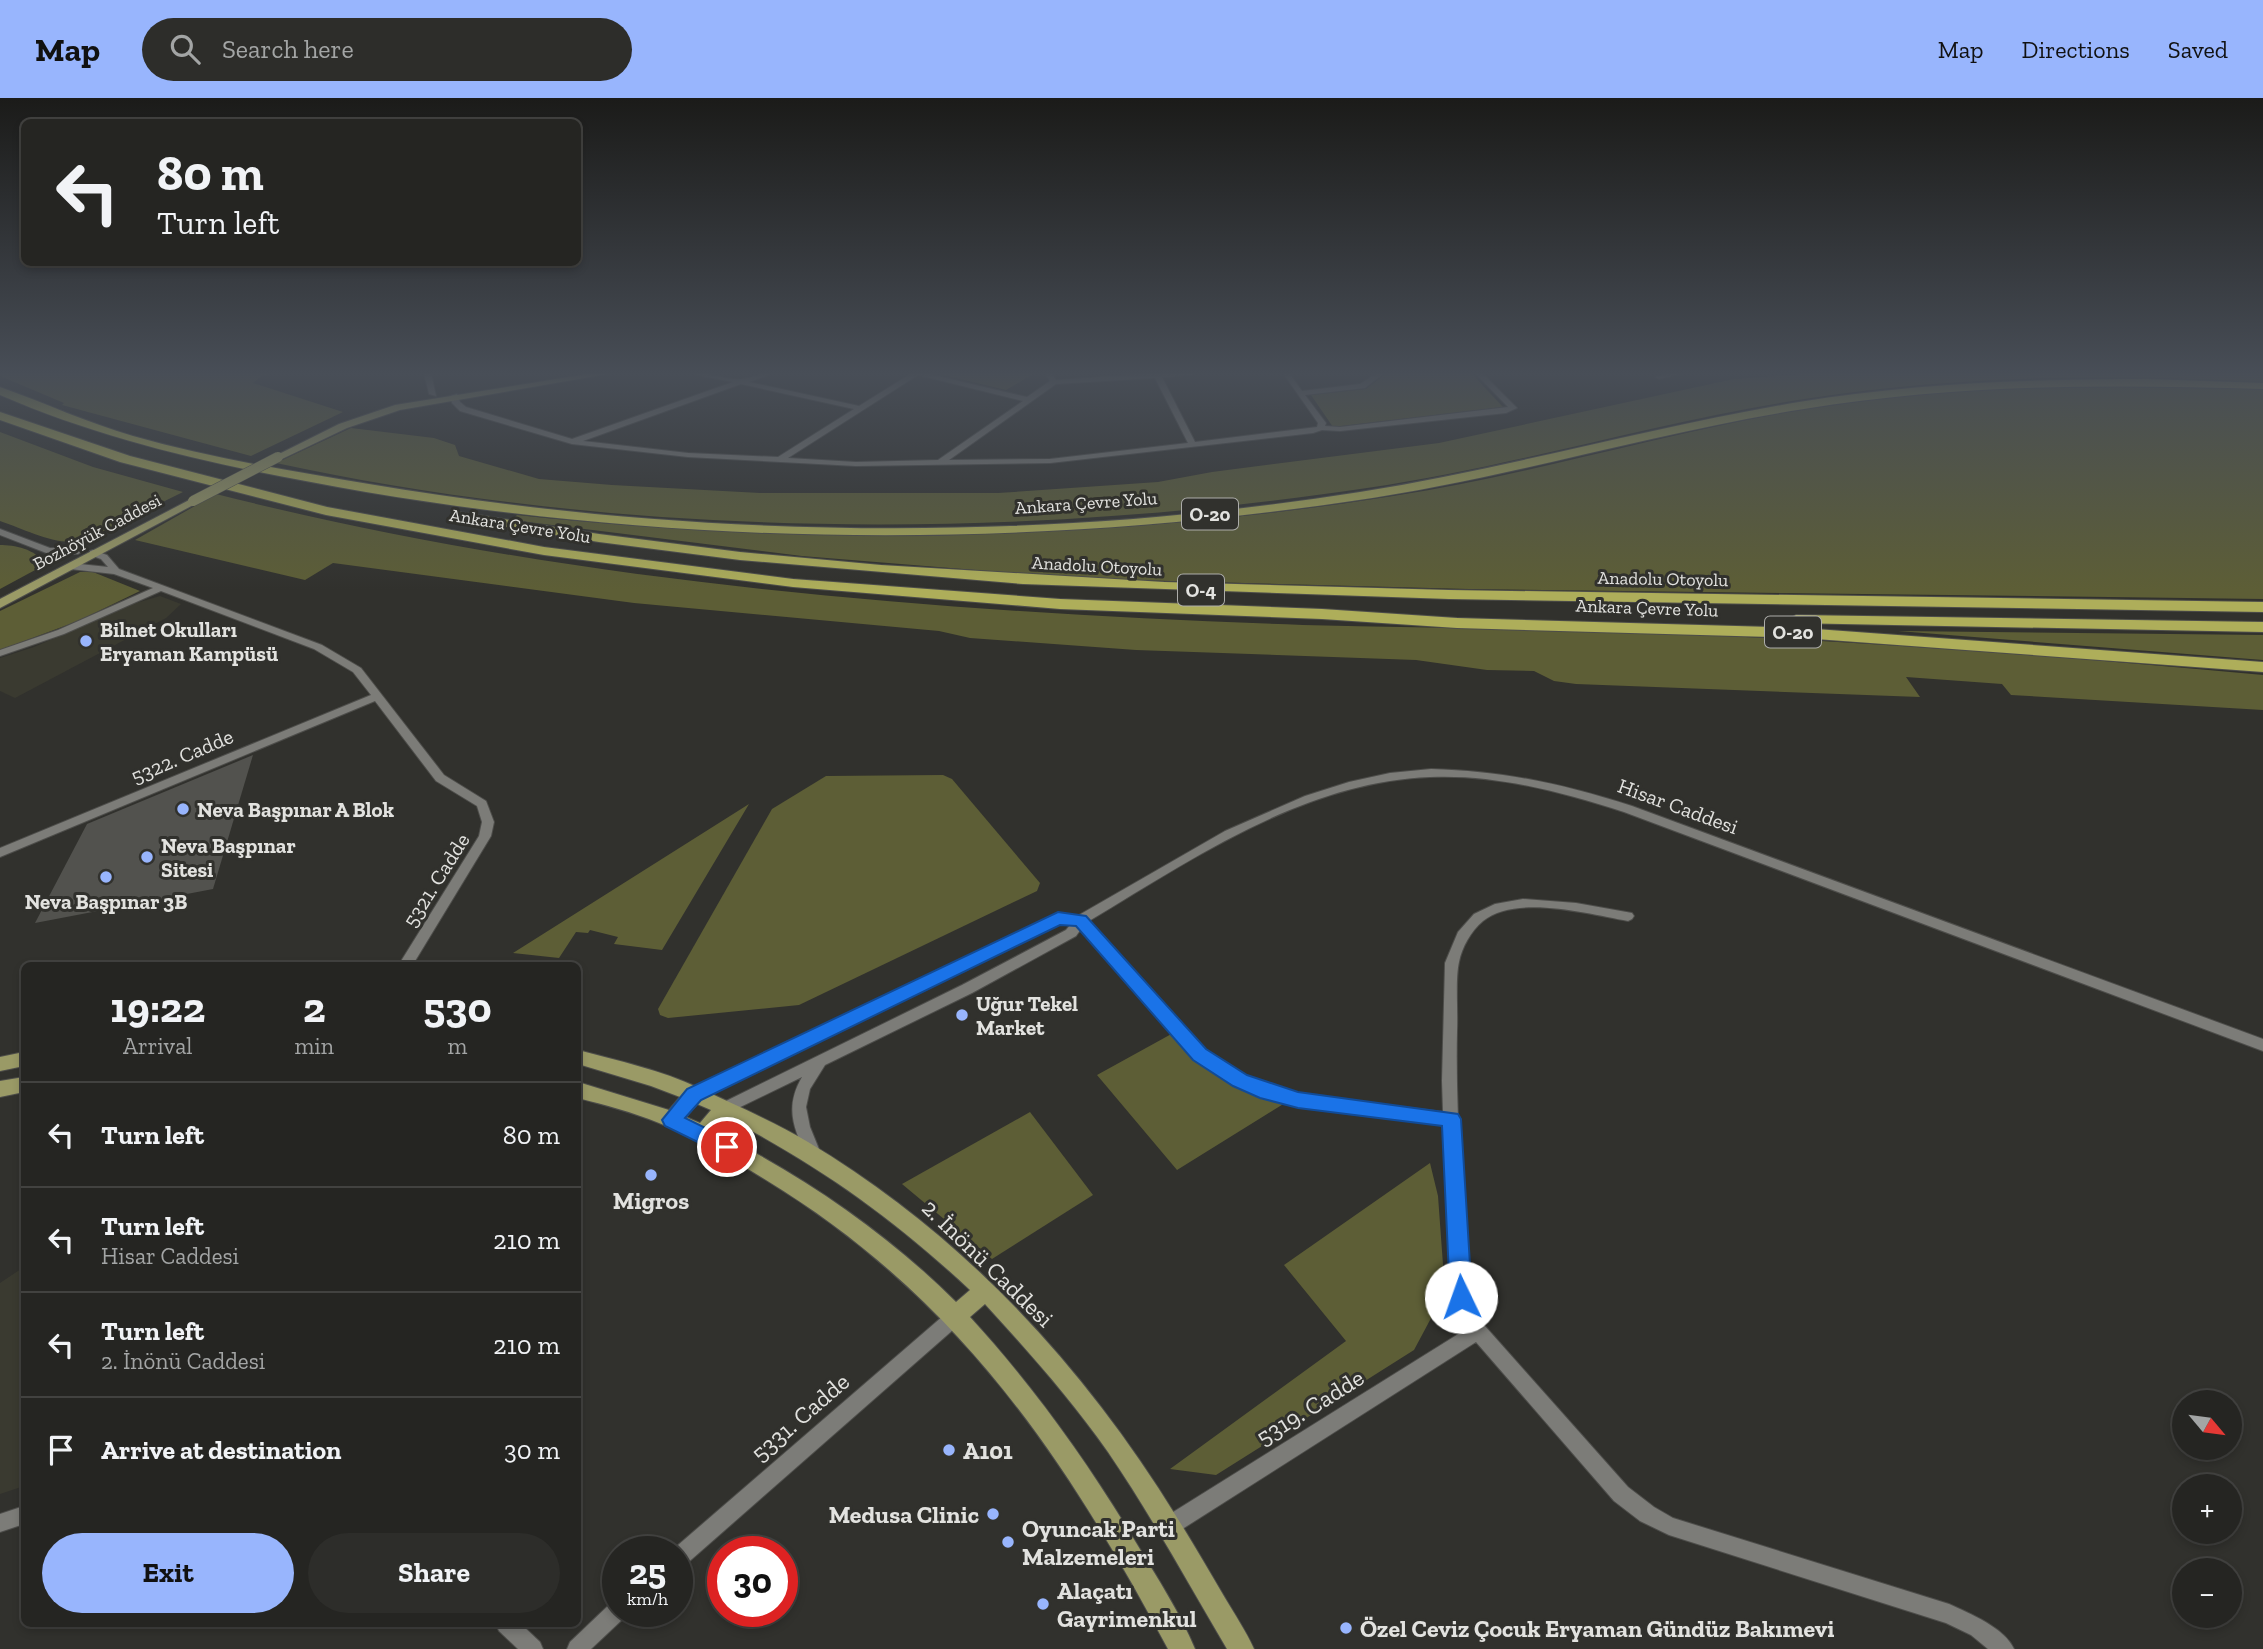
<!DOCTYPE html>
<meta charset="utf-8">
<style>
:root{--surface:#252522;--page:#2d2d2a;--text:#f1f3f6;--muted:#a3a5a5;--line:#424240;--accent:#98b5fd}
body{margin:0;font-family:"Zilla Slab",serif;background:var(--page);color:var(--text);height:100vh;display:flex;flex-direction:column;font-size:26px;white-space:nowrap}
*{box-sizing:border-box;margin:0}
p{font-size:23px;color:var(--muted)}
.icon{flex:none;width:38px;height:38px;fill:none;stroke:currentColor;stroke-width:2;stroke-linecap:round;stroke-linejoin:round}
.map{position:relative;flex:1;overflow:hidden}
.side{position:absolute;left:21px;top:864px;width:560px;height:665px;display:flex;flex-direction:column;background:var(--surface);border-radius:10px;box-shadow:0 4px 10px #0003,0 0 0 2px var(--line)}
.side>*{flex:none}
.hud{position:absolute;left:21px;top:21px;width:560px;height:147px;border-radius:10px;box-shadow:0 4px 10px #0003,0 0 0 2px var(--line);background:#252522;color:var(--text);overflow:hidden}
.needle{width:46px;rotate:119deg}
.fabs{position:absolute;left:2172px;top:1292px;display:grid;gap:14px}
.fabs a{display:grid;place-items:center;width:70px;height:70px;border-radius:50%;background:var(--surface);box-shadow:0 4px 10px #0003,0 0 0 2px var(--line);font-size:35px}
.speed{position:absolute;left:602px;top:1438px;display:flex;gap:14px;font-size:35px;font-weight:700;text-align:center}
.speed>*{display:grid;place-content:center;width:91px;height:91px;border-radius:50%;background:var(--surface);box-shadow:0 4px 10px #0003,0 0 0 2px var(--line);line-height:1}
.speed small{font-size:18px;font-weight:400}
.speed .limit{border:10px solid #d22;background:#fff;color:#111}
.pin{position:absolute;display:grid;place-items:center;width:60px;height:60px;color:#fff;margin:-30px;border:4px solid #fff;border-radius:50%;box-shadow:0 2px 7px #0007}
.me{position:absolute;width:77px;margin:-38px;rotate:357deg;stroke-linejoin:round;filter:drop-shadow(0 0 5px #0008)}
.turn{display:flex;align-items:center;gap:24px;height:147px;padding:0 21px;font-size:32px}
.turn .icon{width:91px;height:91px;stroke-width:2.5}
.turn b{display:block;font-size:49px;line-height:60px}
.eta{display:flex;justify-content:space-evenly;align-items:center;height:119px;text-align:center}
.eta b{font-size:42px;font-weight:700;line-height:49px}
.button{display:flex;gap:14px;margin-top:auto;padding:14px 21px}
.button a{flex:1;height:80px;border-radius:42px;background:var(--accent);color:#111;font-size:28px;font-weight:700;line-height:80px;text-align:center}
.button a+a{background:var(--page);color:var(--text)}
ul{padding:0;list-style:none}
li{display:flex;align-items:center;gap:21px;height:105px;padding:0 21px;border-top:2px solid var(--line)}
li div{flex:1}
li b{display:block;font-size:26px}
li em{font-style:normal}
header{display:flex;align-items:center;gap:42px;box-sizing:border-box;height:98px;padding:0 35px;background:var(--accent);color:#111}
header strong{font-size:33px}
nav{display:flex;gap:38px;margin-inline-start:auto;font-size:24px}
.search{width:490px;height:63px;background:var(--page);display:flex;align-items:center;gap:18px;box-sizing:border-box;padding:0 24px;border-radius:38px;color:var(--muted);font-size:26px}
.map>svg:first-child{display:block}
.built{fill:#3a3a30}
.green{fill:#5d5e36}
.building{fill:#52524e}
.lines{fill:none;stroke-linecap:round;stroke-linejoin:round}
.minor-casing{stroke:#4d4d4a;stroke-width:2}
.major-casing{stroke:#4d4d4a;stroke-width:2}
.highway-casing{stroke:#4d4d4a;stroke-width:2}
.minor{fill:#7c7c78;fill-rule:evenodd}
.major{fill:#9a9a66;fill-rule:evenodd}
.highway{fill:#aeae5a;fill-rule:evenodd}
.major-bridge-casing{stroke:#4d4d4a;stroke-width:11;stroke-linecap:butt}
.major-bridge{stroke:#9a9a66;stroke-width:10}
.route{fill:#1a73e8;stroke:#114b97;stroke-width:2}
.poi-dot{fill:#98b5fd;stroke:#31312d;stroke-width:2.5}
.labels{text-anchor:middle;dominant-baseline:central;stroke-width:6;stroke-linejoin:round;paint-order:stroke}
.far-street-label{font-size:18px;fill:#e2e2df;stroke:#31312d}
.shield{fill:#31312d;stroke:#adadaa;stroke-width:2}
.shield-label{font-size:19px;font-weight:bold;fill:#e2e2df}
.poi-label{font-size:21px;font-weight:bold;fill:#e2e2df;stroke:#31312d;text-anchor:start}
.street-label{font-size:21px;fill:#e2e2df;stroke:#31312d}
.near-poi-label{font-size:24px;font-weight:bold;fill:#e2e2df;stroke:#31312d;text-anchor:start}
.near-street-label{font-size:24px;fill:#e2e2df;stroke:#31312d}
</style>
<header>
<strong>Map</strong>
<div class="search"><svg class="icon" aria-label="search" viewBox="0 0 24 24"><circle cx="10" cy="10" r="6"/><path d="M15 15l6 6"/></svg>Search here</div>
<nav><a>Map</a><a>Directions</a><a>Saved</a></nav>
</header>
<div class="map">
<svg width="2263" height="1551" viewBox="0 0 2263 1551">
<rect width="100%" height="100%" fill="#31312d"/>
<g class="built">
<path d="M160,498l21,8 -15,14 -151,80 -15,-7v-33l34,-11 99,-43z"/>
<path d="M24,1169v219l-24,8v-211z"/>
</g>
<g class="green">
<path d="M0,275h275l-15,4 -7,6 90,29 -92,44 -189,-51 2,-2 -64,-27z"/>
<path d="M935,275h100l-29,17z"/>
<path d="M1387,275h84l32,34 -170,20 -22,-32 55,-6z"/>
<path d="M1819,275h444v9c-151,-8 -302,-7 -452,16 -149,22 -294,68 -444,90 -355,53 -739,51 -1091,-25l75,-35 83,10 21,7 4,11 80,23 73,6 148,8h238l160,-11 54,-10 227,-29 295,-64z"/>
<path d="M2066,288l197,3v210l-795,-10 -335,-9 -121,-7 -210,-17 -290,-36 5,-5c291,31 586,27 876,-19 130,-20 255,-58 384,-82 96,-17 192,-25 289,-28z"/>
<path d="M0,334l93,35 90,25 -93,46c-29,12 -62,-8 -90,-17z"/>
<path d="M216,396c355,90 722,118 1087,131 103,3 206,3 310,6 217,8 434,24 650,44v35l-252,-15 -9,-11 -96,-7 14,20 -344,-13 -22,-3 -20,-10 -47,-1 -71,-10 -280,-10 -166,-12 -31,-7 -305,-28 -301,-40 -28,17 -170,-40z"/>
<path d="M0,447c14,0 36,4 43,18l-6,6 -37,20z"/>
<path d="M80,474h13l47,19 -62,30 -78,29v-39z"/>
<path d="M1898,533l365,4v25z"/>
<path d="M943,677l9,4 88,104 -3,8 -238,114 -131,13 -8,-3 -2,-6 114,-200 54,-33z"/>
<path d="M749,706l-87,146 -48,-6 4,-7 -28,-7 -2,3 -12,-1 -17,26 -46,-5z"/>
<path d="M1175,934l74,57 36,14 -108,67 -80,-95z"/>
<path d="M1030,1014l63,83 -101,64 -90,-75z"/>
<path d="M1430,1065l8,33 7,96 -31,58 -198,125 -46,-6 176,-128 -62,-76z"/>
</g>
<path class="building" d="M253,657l-40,134 -178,34 52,-99z"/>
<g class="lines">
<defs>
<g id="minor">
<path d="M424,275h7l5,23 -7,-2z"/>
<path d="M697,275c14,0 32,8 45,6 10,-1 17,-6 27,-6v2l-20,7 110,24 53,-33h13l102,24 23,-16 -5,-8h6l5,7 101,-7h37l-3,2 -29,2 33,65 122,-15 1,-4 -35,-50h6l13,18 58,-7 17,-11h7l-19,15 -60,7 21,28 -1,3 15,1 168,-20 -33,-34h7l35,35 -11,5 -166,18 -18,-1 -9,3 -263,30 -194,3 -168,-9 -116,-13 -112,-33 -8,-8 -2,-7 7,-2 3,8 6,5 106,32 161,-57 -36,-7zM918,277l105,26 -85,59 -82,2 -68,-4zM1155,280l33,65 -138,16 -101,1 107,-76zM741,286l113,25 -76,48 -90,-4 -105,-12z"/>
<path d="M1671,275h13l-25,6 -4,-2z"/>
<path d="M0,431l50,19h28l5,3 -5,3h-29l-49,-19z"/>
<path d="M93,452l14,5 12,14 203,76 39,23 83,107 42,26 8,21 -3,14 -79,130h-14l81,-130 3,-14 -5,-16 -41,-25 -61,-80 -375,156v-9l371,-153 -18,-23 -39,-23 -153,-58 -97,43 -64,22v-6l58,-20 95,-42 -39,-14 -44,-5 -5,-3 5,-3 38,4 -7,-8 -11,-4v-4z"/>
<path d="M1431,671c73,2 132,15 201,37l631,233v12l-639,-239c-63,-20 -128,-38 -194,-35 -126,5 -236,81 -341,144l116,129 40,27 18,8 35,9 145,18 -1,-31 3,-118 13,-31 16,-18 21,-10 28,-5 53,4 56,10 2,3 -2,3 -4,2c-40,-7 -111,-27 -145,0 -12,10 -21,26 -24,41 -4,18 -1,49 -2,69 -2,88 7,177 12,265l15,29 144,162 26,20 19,11 276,86c20,9 56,24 65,45h-26l-17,-14 -25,-12 -277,-88 -29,-14 -26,-20 -138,-159 -300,191 -7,2 -7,-2 -2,-7 2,-7 306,-191 -15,-31 -9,-173 -146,-18 -38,-10 -25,-11 -40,-27 -114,-129 -5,7 -104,57 -147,72 -15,24 -4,18 4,20 11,27 -3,5 -5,2 -5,-2c-14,-30 -24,-51 -6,-82l-72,35 -5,2 -5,-2 -2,-4 2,-4 242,-119 104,-55 5,-6 -12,-1 -360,175 -5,2 -5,-2 -2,-4 2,-4 365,-175h25l146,-84 80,-35 44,-14 41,-9z"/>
<path d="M956,1210l6,2 2,6 -2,6 -278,244 -7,2v-16h-7l280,-242z"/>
<path d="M24,1408v18l-24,8v-18z"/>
<path d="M618,1502v12h9l-2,5 -34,32h-24l3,-7 41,-39z"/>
<path d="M496,1526h25l19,18 3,7h-25l-19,-18z"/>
</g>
<g id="major">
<path d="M594,275h19l-213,37 -53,18 -65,31 -9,-2 66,-33 56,-19z"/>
<path d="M193,400l5,3 -1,2 -197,105v-9z"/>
<path d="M578,952c40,11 84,20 121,38 36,17 74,33 109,54 154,92 275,223 368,374 17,27 33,55 49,82 10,17 21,33 29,51h-27c-39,-66 -76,-134 -119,-197 -37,-53 -80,-101 -123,-148l-15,13c65,71 119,147 168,229 20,33 42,67 57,103h-27c-104,-194 -210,-352 -402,-469 -34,-21 -70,-42 -107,-57 -27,-11 -54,-18 -81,-25v-16l91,28 11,-13 -29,-11 -73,-22zM697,1006l14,6 -11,13 -14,-6zM728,1020c94,50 164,99 242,172l-14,12c-70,-70 -153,-126 -240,-170z"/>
<path d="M24,954v14l-24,5v-14z"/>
<path d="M24,979v15l-24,5v-16z"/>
</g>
<g id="highway">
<path d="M2148,281l115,4v6c-154,-5 -307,-5 -459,20 -152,24 -299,70 -452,92 -326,48 -660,46 -986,-9 -126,-22 -248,-46 -366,-97v-8c45,16 88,36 133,49 77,22 157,35 236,48 325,55 665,60 991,8 148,-24 292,-65 439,-90 115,-19 232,-23 349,-23z"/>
<path d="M0,314l130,44 197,51 217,40 249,32 267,20 262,10 135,9 345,10 461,34v10l-461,-34 -345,-10 -135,-9 -262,-10 -267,-22 -249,-32 -218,-40 -206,-53 -120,-42z"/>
<path d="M459,414l140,22 141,18 141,13 283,17 285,8 814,12v10l-814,-13 -426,-15 -283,-24 -141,-18 -145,-23v-6z"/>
<path d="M1796,517l467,7v10l-472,-9 -3,-3z"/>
</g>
</defs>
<use href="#minor" class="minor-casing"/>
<use href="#major" class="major-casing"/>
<use href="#highway" class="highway-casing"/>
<use href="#minor" class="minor"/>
<use href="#major" class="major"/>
<use href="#highway" class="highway"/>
<defs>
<path id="major-bridge" d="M193,403l85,-44"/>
</defs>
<use href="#major-bridge" class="major-bridge-casing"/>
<use href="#major-bridge" class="major-bridge"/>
</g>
<linearGradient id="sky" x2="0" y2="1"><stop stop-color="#1b1b19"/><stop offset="0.56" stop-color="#484e57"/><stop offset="1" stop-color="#484e57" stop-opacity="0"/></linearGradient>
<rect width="2263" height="492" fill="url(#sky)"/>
<path class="route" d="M1058,814l28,4 120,133 41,26 51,17 160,22 3,5 11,178 -4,7 -7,3 -8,-3 -3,-7 -8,-171 -144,-18 -38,-10 -27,-12 -40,-26 -117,-134 -16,-1 -359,175 -16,18 49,24 3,5 -3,6 -7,3 -7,-3 -55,-27 -3,-6 25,-31z"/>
<g class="poi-dot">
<circle cx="86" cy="543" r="7"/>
<circle cx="183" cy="711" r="7"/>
<circle cx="147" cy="759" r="7"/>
<circle cx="106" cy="779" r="7"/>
<circle cx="962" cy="917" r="7"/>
<circle cx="651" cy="1077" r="7"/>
<circle cx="949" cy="1352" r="7"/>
<circle cx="993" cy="1416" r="7"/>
<circle cx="1008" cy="1444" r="7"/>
<circle cx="1043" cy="1506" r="7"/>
<circle cx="1346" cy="1530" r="7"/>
</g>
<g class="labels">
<g class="far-street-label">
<text transform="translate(1086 405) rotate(-4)">Ankara Çevre Yolu</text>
<text transform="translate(520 428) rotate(9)">Ankara Çevre Yolu</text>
<text transform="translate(97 434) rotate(-28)">Bozhöyük Caddesi</text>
<text transform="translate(1097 468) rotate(3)">Anadolu Otoyolu</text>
<text transform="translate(1663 481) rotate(1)">Anadolu Otoyolu</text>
<text transform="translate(1647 510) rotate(2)">Ankara Çevre Yolu</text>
</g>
<g class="shield">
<rect x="1182" y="400.5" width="56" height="31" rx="5"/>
<rect x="1178" y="476.5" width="46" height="31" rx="5"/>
<rect x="1765" y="518.5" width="56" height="31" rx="5"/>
</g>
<g class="shield-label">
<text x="1210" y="416">O-20</text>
<text x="1201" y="492">O-4</text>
<text x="1793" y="534">O-20</text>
</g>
<g class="poi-label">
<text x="100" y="531">Bilnet Okulları<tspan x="100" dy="24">Eryaman Kampüsü</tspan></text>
<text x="197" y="711">Neva Başpınar A Blok</text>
<text x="161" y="747">Neva Başpınar<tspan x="161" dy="24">Sitesi</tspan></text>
<text x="106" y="803" text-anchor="middle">Neva Başpınar 3B</text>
<text x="976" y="905">Uğur Tekel<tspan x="976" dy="24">Market</tspan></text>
</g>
<g class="street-label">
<text transform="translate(182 658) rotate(-23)">5322. Cadde</text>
<text transform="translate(1678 708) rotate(20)">Hisar Caddesi</text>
<text transform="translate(436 782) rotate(-58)">5321. Cadde</text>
</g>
<g class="near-poi-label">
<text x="651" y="1102" text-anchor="middle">Migros</text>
<text x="963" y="1352">A101</text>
<text x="979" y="1416" text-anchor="end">Medusa Clinic</text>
<text x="1022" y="1430">Oyuncak Parti<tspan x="1022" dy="28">Malzemeleri</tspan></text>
<text x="1057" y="1492">Alaçatı<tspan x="1057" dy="28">Gayrimenkul</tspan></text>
<text x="1360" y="1530">Özel Ceviz Çocuk Eryaman Gündüz Bakımevi</text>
</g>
<g class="near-street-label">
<text transform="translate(988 1165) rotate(44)">2. İnönü Caddesi</text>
<text transform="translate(1310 1309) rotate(-32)">5319. Cadde</text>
<text transform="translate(800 1319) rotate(-41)">5331. Cadde</text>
</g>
</g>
</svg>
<div class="fabs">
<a><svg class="needle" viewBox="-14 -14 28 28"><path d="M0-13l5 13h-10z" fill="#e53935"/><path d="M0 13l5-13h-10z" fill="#a3a5a5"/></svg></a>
<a>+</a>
<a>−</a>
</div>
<div class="speed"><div>25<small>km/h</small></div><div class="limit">30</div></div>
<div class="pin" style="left:727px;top:1049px;background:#d93025"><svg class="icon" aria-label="arrive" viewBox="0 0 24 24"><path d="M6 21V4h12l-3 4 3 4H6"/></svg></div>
<svg class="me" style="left:1461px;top:1199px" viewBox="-20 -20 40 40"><circle r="19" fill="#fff"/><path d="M0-13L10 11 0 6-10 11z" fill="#1a73e8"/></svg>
<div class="hud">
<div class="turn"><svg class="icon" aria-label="left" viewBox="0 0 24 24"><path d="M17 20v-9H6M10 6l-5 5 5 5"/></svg><div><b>80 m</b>Turn left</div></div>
</div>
<section class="side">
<div class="eta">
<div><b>19:22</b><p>Arrival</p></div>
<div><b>2</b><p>min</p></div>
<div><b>530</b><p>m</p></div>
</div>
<ul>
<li><svg class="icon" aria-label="left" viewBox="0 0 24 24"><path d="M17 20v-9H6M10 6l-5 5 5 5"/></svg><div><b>Turn left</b></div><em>80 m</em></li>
<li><svg class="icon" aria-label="left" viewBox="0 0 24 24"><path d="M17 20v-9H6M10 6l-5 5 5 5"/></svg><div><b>Turn left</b><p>Hisar Caddesi</p></div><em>210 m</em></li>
<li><svg class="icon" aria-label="left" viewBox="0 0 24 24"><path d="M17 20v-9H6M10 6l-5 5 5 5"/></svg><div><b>Turn left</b><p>2. İnönü Caddesi</p></div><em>210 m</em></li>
<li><svg class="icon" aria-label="arrive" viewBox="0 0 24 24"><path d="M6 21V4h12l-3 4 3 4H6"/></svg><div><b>Arrive at destination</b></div><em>30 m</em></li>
</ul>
<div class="button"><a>Exit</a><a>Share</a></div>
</section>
</div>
